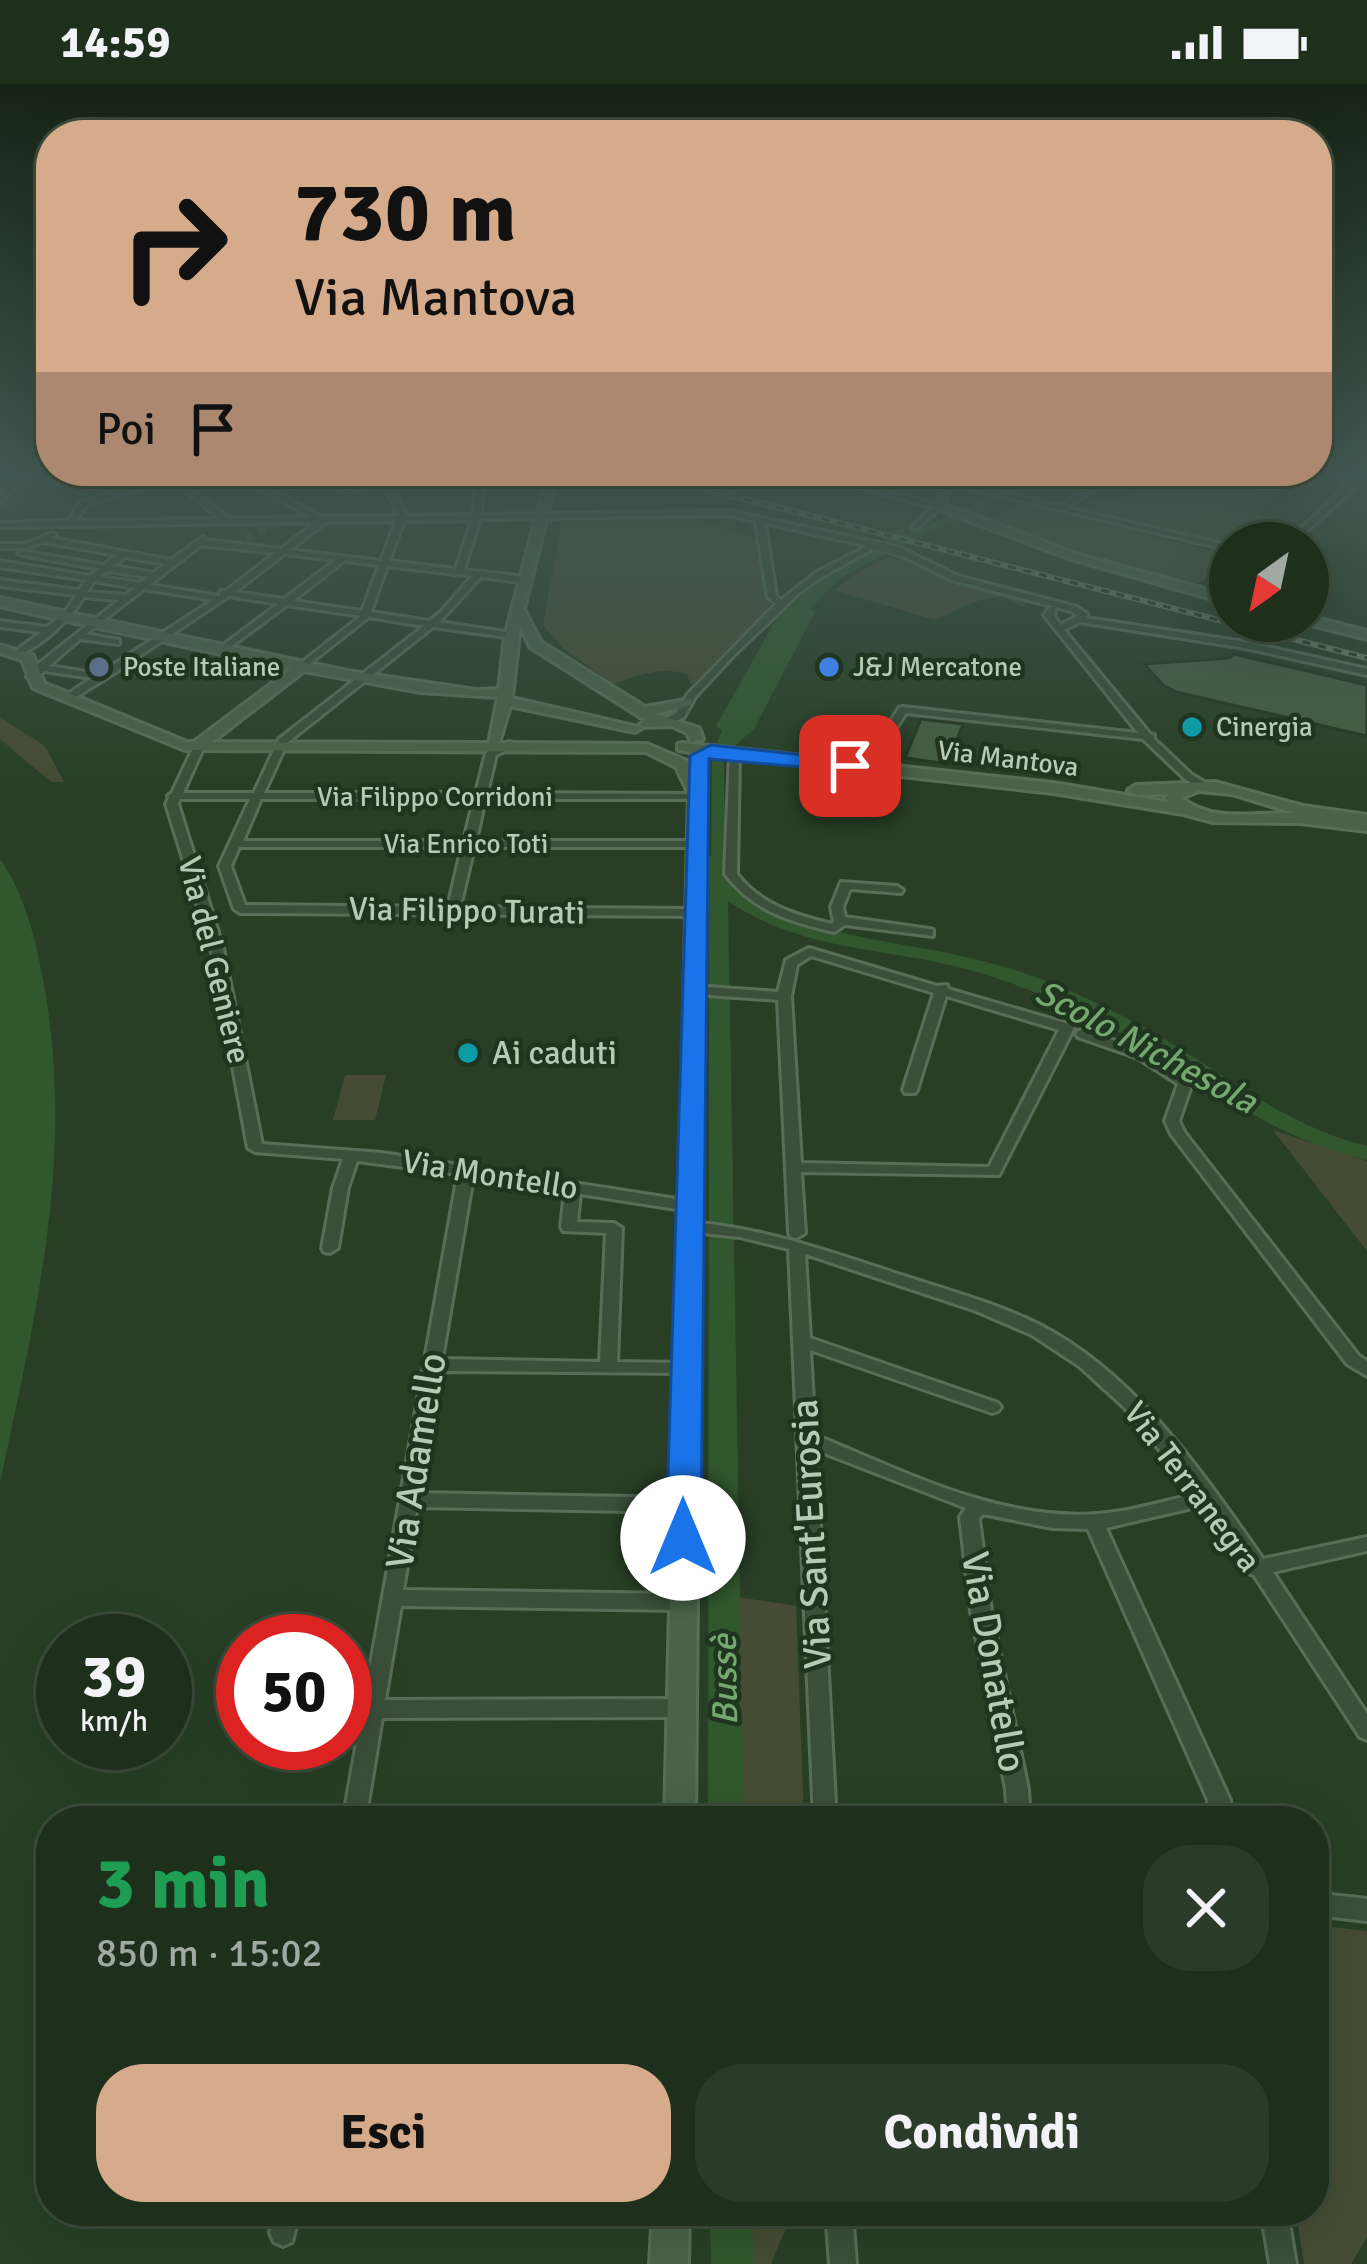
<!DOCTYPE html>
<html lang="it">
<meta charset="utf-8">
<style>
:root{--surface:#1e2f1c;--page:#2b3b29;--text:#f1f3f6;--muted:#a1a9a3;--line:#3c4a3b;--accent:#d6ab8b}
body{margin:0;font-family:Signika,sans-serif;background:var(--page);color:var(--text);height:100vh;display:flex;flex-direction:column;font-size:45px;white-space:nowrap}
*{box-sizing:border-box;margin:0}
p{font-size:39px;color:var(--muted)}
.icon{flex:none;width:66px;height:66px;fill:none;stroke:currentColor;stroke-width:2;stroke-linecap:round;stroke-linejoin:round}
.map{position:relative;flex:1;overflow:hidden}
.panel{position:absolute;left:36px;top:1722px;width:1293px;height:420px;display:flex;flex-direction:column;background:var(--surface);border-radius:48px;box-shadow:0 12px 48px #0002,0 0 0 3px var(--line)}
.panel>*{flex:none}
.top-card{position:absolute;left:36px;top:36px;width:1296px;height:366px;border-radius:48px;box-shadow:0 12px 48px #0002,0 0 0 3px var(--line);background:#d6ab8b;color:#111;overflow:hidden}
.needle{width:78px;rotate:213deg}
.buttons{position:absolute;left:1209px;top:438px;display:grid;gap:24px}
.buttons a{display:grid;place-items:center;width:120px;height:120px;border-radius:50%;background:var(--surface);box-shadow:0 12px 48px #0002,0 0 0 3px var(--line);font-size:60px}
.speed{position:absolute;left:36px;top:1530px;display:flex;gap:24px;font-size:60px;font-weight:700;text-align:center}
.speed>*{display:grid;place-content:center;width:156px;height:156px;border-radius:50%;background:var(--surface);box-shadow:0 12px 48px #0002,0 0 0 3px var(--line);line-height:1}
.speed small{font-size:30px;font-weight:400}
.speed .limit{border:18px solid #d22;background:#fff;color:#111}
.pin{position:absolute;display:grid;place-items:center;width:102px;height:102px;color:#fff;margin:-51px;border-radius:24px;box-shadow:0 6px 18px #0006}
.me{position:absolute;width:132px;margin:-66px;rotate:0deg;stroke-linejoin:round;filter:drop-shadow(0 0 9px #0008)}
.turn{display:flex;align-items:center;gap:42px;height:252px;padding:0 60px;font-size:54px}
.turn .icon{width:156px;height:156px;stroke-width:2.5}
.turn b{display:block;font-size:84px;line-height:102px}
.then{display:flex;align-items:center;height:114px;padding:0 60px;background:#0003;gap:24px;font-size:45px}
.round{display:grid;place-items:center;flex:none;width:126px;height:126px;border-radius:48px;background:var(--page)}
.head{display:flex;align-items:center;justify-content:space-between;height:204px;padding:0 60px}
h1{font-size:72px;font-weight:700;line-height:90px;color:#1e9e55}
.action{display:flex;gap:24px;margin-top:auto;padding:24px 60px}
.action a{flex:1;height:138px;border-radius:48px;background:var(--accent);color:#111;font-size:48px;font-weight:700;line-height:138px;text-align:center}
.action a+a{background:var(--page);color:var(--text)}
.status{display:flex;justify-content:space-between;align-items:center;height:84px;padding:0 60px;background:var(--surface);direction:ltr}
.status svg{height:33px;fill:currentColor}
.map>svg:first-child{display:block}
.green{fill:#454c33}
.water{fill:#31572e}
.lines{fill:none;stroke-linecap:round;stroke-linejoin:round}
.river{fill:#31572e;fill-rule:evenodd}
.building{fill:#445e42;stroke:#223621;stroke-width:3}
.street-tunnel{stroke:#3d543c;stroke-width:9;stroke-dasharray:9 4.5;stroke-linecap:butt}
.street-casing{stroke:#596d58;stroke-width:6}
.secondary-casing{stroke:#596d58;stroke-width:6}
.street{fill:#3b4f3a;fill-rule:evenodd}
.secondary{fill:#496248;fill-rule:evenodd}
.rail-casing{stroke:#657d63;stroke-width:6}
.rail{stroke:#20351f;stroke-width:3;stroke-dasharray:8;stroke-linecap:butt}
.street-bridge-casing{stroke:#596d58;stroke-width:12;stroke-linecap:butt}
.street-bridge{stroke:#3b4f3a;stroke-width:9}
.route{fill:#1a73e8;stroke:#114b97;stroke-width:3}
.service-dot{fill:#5c6f8a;stroke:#20351f;stroke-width:4.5}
.shop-dot{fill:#3f7fe0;stroke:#20351f;stroke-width:4.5}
.culture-dot{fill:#0f9aa8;stroke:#20351f;stroke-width:4.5}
.labels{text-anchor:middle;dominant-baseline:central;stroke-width:9;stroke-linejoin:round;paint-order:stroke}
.far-poi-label{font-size:27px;fill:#b7cab6;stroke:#20351f;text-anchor:start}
.far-street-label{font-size:27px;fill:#b7cab6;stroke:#20351f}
.street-label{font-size:33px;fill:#b7cab6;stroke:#20351f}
.poi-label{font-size:33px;fill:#b7cab6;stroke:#20351f;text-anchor:start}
.water-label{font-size:36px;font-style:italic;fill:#75a871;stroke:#20351f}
.near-street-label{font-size:39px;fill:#b7cab6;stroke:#20351f}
</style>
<div class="status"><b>14:59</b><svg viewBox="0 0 49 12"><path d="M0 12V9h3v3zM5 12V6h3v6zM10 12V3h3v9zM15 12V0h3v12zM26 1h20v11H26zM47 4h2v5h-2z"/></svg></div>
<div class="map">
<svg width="1367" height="2180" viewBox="0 0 1367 2180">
<rect width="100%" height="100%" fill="#283f26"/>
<g class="green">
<path d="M1133,395h178l-28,8 -25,26 7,5 -17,5 45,10 -10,10 -53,2 -154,-34 19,-13 42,7 10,-7 -20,-6 -2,-9z"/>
<path d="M1024,419l185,47 21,1v15l-33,18 -39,-6 -173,-56z"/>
<path d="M690,434l71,22c3,17 11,41 10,59 -2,22 -60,71 -80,86l-4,-11c-27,-8 -49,2 -74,10l-49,-35 -21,-24 19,-106z"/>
<path d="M896,469l49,24 83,26 -6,4c-29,-23 -58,2 -87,13l-101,-30 27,-20z"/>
<path d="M0,633l45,29 19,36h-13l-51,-43z"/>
<path d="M345,991h41l-11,45h-42z"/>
<path d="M1273,1046l94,31v90z"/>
<path d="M737,1513l59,9 8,215h-64z"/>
<path d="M1314,1841l53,6v307l-16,26h-47l-8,-53h18z"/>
<path d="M745,2127h48l-22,53h-27z"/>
</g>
<g class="water">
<path d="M877,465l12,3 -50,27 -29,30 5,3 -61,117 -30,26 1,135h-14l1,-134 10,-26 -6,-4 66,-117 7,-1 34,-34z"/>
<path d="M0,775c28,40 38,91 46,137 27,172 -11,320 -46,487z"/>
</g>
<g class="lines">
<g class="river">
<path d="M1026,395h15l-173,83 -12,-3z"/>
<path d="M718,767l9,6 1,26c99,67 189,53 296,90 54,19 108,46 157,76 61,38 115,80 186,97v14c-92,-22 -133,-60 -211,-107 -54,-33 -114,-61 -175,-80 -85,-26 -176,-19 -253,-72l16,920h-36l1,-964z"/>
<path d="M710,2127h42l1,53h-42z"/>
</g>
</g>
<g class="building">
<path d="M1234,570l133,31v51l-191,-44 -13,-7 -19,-21 86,-6z"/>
<path d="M921,635l42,5 -15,40 -43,-6z"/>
</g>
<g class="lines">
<g class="street-tunnel">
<path d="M235,463l45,-28"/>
<path d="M872,463l44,-20"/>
</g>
<defs>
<g id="street">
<path d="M14,395h8l-22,24v-7z"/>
<path d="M160,395h18l52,40 81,-2 -68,-38c10,1 19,7 28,7 24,0 48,-7 72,-7l-3,2 -68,9 50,27 76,-1 -15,-37h7l16,37 67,-1 3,-36h7l-2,36 249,-4 143,31 3,5 -53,29 -24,17 -64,61 -40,43 -11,20 -14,7h-8v-4l14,-7 12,-19 88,-90 -8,-7 -12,-73 2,-2 -28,-7 -250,4 -16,51 63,7 4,3 -4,3 -46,-6 -42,45 72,11 5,3 -2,2 -81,-11 -146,116 -23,50h212l10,-40 23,-11 4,1v4l-17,8 -9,38 213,1 1,2 -5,3h-211l-9,42h220l6,3 -6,3h-222l-14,60 235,2 6,4 -2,3 -459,-3 -6,-4 -15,-43 31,-67h-70l-2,5 45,144 39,196 120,9 307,48 8,5 -8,5 -109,-17 -3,28 37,1 8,5 -5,134 69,1 6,2 3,4 -3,4 -252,-2 -20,122 263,5 7,2 2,5 -2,5 -7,2 -266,-5 -14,83 280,4 7,2 3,6 -3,6 -7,2 -282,-4 -16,94 297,-1 7,3 3,6 -3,6 -7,3 -300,1 -17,103h-22l115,-647 -101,-13 -9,27 -10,60 -8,5 -6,-1 -2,-4 11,-60 10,-29 -88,-7 -7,-4 -37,-200 -45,-144 3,-6 -1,-2 4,-3 23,-49 5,-3 5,3 -22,49h71l25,-54 145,-113 -55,-9 -65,51 -3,-1v-4l60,-47 -74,-11 -66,49 -3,-1v-4l60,-45 -49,-8 -124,83 -34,21h-6v-4l27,-18 -48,-7 -9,8 -8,-2 10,-12 82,-65 -35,-3c-14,22 -44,52 -68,58v-4l25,-19 -41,-5v-6l47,6 17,-13 12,-19 -76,-9v-6l79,10 7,-10 -86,-13v-6l90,15 9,-7 -81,-15 4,-3 82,14 13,-10 -74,-13 -16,6h-27v-4h26l26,-11 4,2 -5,3 120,22 32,-23 3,3 75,9 35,-27 -316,5v-4l68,-2 12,-19zM170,395l51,40 -145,2 10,-15zM472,436l-16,49 -67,-8 15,-40zM396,437l-15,40 -91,-11 36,-28zM765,439l103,23 -51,26 -36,28 -5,-4zM201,461l74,8 -49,38h-5l-2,5 -69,-11zM284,470l52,6 -52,39 -49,-7zM125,473l40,7 -11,9 -41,-7zM344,477l35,4 -17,46 -69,-10zM387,482l85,10 -31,36 -12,9 -58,-9zM108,487l40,6 -7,6 -42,-6zM94,497l41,7 -10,7 -38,-3zM144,505l69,11 -114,74 -50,-8 31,-27 39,5v-4l-33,-6zM261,715h213l-10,42h-221zM239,763h223l-14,60 -203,-2 -14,-39zM473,1093l92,14 -4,36 2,4 43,2 -6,129 -158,-3z"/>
<path d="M367,395h8l-7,9 -24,3 -4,-2 23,-5z"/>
<path d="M827,395h11l105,27 -27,23 -4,-2 1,-2 20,-18z"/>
<path d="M918,395h21l5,2 -4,2z"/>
<path d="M1102,395h9l-44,29 163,38v4l-278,-66 4,-2 103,24z"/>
<path d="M1340,396h6l8,8 -60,55h-9l60,-55z"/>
<path d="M902,465l56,27 119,31 10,7v4l158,24 122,27v6l-122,-27 -165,-26 -16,8 86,104 4,1v4l37,35 18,11v4h-8l-17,-11 -41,-39 -237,-26 -24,36 4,8 10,5v4h-8l-12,-7 -18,4v-4l12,-5 29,-46 4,-1 235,26 -94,-118 6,-8h6l-2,8 6,10 18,-9 -7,-5 -119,-31 -53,-26 -1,-2z"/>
<path d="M730,668l9,2 -2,120c24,31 58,41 95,50l2,-2 -3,-15 10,-25 56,4 6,4 -2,3 -51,-4 -7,18 2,10 84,12 4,1v6l-88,-11 -11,7c-44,-10 -81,-21 -109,-58z"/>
<path d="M809,864l128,38 10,-1 1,4 124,36 2,3 -75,147 -198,-3 4,61 -8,5 -6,-1 -2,-4 -11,-233 -84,-6 -7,-4 7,-4 84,6 8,-32zM811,872l123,37 -31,97 2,3h10l2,-3 29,-94 113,34 -70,137 -188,-4 -10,-167 6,-31z"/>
<path d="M1083,946l65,22 42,28 2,3 -13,38 6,12 174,223 8,5v15l-20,-12 -176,-230 -6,-13 13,-37 -40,-26 -60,-21 -2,-3 2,-3z"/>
<path d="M689,1138c68,5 130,26 194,47 52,18 106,31 155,55 97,49 164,148 225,235l104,-22v14l-94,21 94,142v26l-7,-3 -106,-162 -6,-2 -3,-5 2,-3 -42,-60 -99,23 124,272 2,21h-22l-2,-21 -120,-271 -36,-1 -69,-14 -4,5 12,92 37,178 2,32h-22l-2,-32 -35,-178 -11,-94 6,-9 -150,-58 20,371h-22l-25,-572 -49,-12 -57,-6 -2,-4 2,-4zM805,1170l171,57 56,24 47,31 46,42 71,86c-33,7 -66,18 -99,20 -99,7 -193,-43 -282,-79l-5,-85 182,63 6,-2 3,-4 -3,-4 -188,-65z"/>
<path d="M1314,1809l53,6v22l-53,-6z"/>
<path d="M274,2127h26l-8,31 -9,4 -9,-4 -4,-9z"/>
<path d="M826,2127h26l4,53h-26z"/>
<path d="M1261,2127h26l9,53h-26z"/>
</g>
<g id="secondary">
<path d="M546,395h10l-32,130 17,33 104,65 46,-8v6l-35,9 43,14 4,11 -12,3 -4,-9 -15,-7 -30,1 -2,-3 5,-4 -115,-73 -10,-22 -8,73 130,30 -7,4 -125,-26 -11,37 148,1 40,17 4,7 4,-15 -17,-3v-6l5,-1 370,40 115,19 -3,-4 4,-4 -33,1 -8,-5 8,-5 79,-3 88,24 64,9v16l-67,-8 -87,-1 -30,-8 -130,-21 -340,-38 -6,3 -3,38 -9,1025h-30l24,-1027 -13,-27 -30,-15 -461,-2 -152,-62 -11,-28 -22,-7v-8l33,10 11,28 143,59h7l97,-73 -253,-54 -38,-9v-8l347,73 129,19 23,-1 6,-53zM304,587l117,21 77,5 -9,46 -277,-1zM1198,707l34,3 62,19c-36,-1 -83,10 -112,-15z"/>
<path d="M946,398l5,3 -6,19 131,50 154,42v8l-162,-46 -133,-50 6,-23z"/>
<path d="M1308,532l59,15v8l-63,-16 4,-2z"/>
<path d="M653,2127h36l-1,53h-38z"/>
</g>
</defs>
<use href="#street" class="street-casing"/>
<use href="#secondary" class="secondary-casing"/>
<use href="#street" class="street"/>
<use href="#secondary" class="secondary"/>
<defs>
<path id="rail" d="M667,395l700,179"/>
</defs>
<use href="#rail" class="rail-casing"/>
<use href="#rail" class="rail"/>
<defs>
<path id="street-bridge" d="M870,460l32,8"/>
</defs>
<use href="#street-bridge" class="street-bridge-casing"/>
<use href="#street-bridge" class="street-bridge"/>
</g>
<linearGradient id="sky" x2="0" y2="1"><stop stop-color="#162315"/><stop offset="0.56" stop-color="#425852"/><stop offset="1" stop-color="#425852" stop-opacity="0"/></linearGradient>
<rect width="1367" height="700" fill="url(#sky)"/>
<path class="route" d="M711,661l139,15 10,6 -10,5 -141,-12 -8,779 -5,9 -13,4 -12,-4 -5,-9 24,-782z"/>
<circle class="service-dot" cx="99" cy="583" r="12"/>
<circle class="shop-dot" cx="829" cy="583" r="12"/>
<g class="culture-dot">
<circle cx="1192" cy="643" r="12"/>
<circle cx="468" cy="969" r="12"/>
</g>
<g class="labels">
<g class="far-poi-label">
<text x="123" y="583">Poste Italiane</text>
<text x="853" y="583">J&amp;J Mercatone</text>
<text x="1216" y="643">Cinergia</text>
</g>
<g class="far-street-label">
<text transform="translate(1008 675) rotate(7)">Via Mantova</text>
<text x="435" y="713">Via Filippo Corridoni</text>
<text x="466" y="760">Via Enrico Toti</text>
</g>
<g class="street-label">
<text transform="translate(467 827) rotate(1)">Via Filippo Turati</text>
<text transform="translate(214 876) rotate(76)">Via del Geniere</text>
<text transform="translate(490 1091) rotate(9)">Via Montello</text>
<text transform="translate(1192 1403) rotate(53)">Via Terranegra</text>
</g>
<g class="poi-label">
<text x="492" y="969">Ai caduti</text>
</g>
<g class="water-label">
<text transform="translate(1146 963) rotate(28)">Scolo Nichesola</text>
<text transform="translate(725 1596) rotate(-91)">Bussè</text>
</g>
<g class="near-street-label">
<text transform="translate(416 1377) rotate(-81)">Via Adamello</text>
<text transform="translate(811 1450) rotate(-93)">Via Sant'Eurosia</text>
<text transform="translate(994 1578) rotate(80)">Via Donatello</text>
</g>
</g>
</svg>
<div class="buttons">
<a><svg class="needle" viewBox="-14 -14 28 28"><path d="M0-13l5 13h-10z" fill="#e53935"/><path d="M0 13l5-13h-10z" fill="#a1a9a3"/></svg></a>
</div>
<div class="speed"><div>39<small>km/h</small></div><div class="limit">50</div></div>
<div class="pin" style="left:850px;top:682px;background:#d93025"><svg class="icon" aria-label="arrive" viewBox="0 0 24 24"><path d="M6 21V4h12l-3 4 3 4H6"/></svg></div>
<svg class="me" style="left:683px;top:1454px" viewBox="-20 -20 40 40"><circle r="19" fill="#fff"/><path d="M0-13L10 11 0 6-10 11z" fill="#1a73e8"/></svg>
<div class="top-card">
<div class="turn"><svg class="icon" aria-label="right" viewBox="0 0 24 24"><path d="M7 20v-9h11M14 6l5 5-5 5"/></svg><div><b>730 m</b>Via Mantova</div></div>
<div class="then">Poi<svg class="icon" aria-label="arrive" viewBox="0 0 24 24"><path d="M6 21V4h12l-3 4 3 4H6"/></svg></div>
</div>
<section class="panel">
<div class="head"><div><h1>3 min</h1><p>850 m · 15:02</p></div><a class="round"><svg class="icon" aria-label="close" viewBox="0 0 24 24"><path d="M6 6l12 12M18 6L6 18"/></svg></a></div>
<div class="action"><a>Esci</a><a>Condividi</a></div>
</section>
</div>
